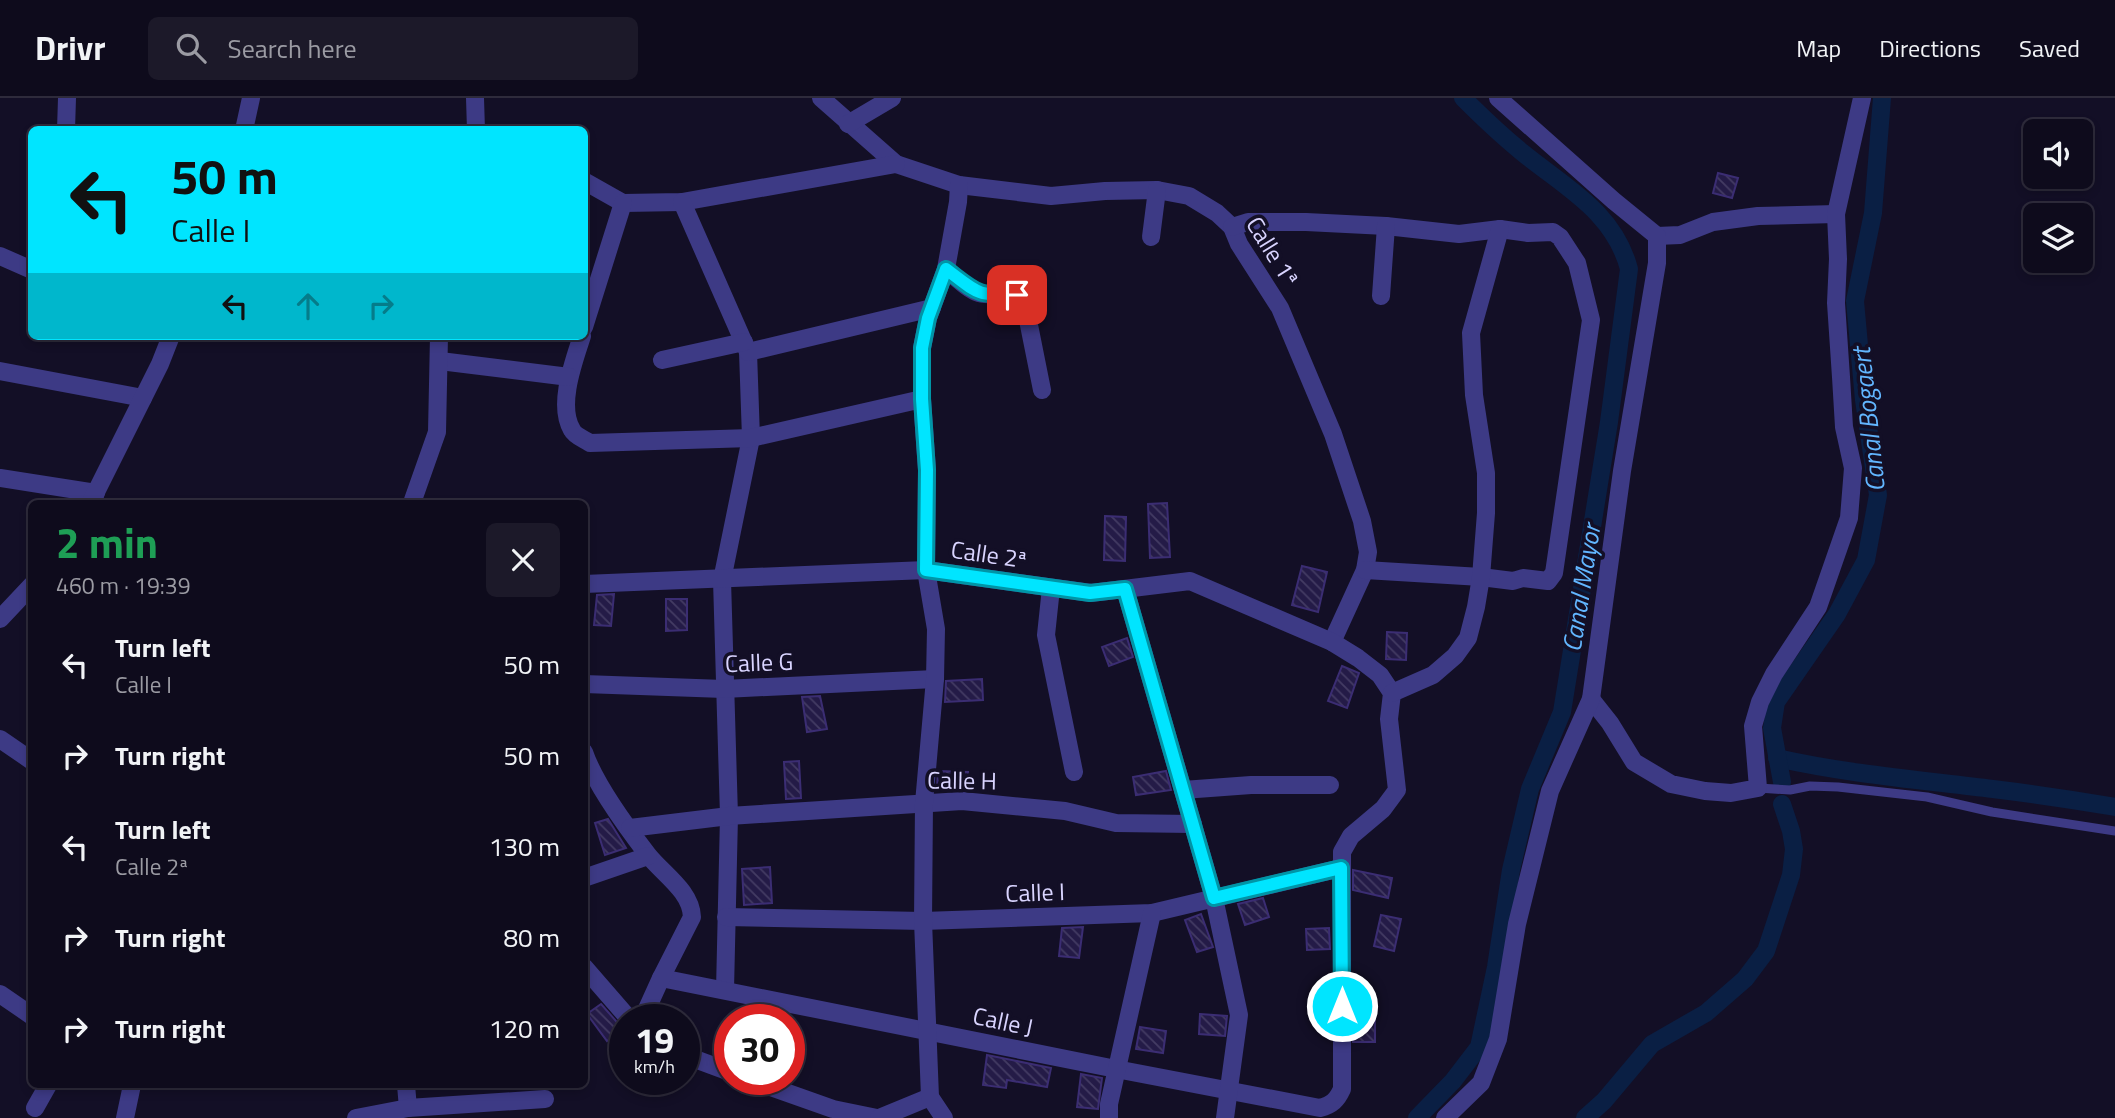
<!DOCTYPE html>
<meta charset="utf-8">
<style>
:root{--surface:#0e0b1c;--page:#1c1929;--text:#f1f3f6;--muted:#9b9ba3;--line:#2e2b3b}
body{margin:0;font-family:"Titillium Web",sans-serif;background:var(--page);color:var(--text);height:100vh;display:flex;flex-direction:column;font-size:26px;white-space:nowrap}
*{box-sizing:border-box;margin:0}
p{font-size:23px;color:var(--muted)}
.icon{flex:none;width:38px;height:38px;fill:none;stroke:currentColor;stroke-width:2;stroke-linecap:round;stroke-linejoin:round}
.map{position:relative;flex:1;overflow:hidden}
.drawer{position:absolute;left:28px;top:402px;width:560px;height:588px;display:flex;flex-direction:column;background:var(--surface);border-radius:10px;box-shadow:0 4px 10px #0003,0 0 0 2px var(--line)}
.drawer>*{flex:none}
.banner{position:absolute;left:28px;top:28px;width:560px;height:214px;border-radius:10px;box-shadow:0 4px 10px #0003,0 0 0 2px var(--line);background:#00e5ff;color:#111;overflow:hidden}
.fabs{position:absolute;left:2023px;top:21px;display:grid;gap:14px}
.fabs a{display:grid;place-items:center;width:70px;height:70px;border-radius:10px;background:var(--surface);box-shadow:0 4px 10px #0003,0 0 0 2px var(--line);font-size:35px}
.speed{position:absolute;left:609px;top:906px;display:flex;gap:14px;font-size:35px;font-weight:700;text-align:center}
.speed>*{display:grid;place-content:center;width:91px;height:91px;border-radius:50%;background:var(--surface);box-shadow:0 4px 10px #0003,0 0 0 2px var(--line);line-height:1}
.speed small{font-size:18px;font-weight:400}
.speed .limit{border:10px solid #d22;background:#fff;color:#111}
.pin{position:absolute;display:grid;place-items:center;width:60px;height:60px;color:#fff;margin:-30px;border-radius:14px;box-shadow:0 4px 10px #0006}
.me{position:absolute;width:77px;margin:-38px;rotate:0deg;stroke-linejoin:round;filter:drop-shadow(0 0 5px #0008)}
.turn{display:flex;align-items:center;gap:24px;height:147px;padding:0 28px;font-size:32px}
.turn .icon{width:91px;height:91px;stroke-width:2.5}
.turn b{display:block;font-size:49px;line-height:60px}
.lanes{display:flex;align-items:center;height:66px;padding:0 28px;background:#0003;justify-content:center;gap:35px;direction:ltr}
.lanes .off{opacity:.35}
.round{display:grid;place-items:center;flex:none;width:74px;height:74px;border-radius:10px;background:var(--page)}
.overview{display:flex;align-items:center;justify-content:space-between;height:119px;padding:0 28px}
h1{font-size:42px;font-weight:700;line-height:52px;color:#1e9e55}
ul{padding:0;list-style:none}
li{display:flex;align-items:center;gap:21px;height:91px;padding:0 28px}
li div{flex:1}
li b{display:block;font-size:26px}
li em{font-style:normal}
header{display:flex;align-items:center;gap:42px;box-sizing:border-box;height:98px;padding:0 35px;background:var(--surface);border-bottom:2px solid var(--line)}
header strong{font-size:33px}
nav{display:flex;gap:38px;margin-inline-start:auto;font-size:24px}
.search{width:490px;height:63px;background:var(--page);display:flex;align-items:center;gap:18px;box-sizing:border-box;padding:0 24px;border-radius:10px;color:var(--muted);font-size:26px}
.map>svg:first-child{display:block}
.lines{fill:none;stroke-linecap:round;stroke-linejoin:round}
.canal{stroke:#0a1f44;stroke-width:18}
.building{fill:url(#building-back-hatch);stroke:#3b2d73;stroke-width:2}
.lane{stroke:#3d3a85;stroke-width:9}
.street{stroke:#3d3a85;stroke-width:18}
.route-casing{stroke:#0095a6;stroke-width:18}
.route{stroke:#00e5ff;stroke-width:12}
.labels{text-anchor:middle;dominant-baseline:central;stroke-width:7;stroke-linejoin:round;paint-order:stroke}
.street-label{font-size:24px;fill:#d9d4ff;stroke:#130f26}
.water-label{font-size:26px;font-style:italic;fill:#62b6ff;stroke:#130f26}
</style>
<header>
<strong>Drivr</strong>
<div class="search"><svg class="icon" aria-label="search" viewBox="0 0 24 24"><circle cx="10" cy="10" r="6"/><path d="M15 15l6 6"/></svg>Search here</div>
<nav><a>Map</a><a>Directions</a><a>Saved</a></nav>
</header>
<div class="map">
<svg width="2115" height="1020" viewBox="0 0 2115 1020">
<defs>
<pattern id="building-back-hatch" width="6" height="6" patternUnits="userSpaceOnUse" patternTransform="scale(1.75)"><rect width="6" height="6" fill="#241b47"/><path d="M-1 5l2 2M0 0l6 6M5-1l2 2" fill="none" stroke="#433b63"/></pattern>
</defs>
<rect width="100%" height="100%" fill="#130f26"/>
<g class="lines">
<g class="canal">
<path d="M1777,660c71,16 144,22 216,31 41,5 82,11 122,18"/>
<path d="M1782,684l-10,-54 4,-26 61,-88 29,-54 12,-65 -14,-95 -9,-99 18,-88 9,-115"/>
<path d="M1417,1020l36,-37 26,-34 17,-80 15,-97 19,-81 32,-77 47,-290 20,-153c-15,-57 -63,-81 -106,-116 -21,-17 -41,-36 -60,-55"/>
<path d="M1585,1020l19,-17 48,-57 54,-31 39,-34 21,-28 25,-76 3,-26 -3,-18 -9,-27"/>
</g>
</g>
<g class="building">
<path d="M1718,75l20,5 -6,20 -19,-5z"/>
<path d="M1167,405l3,54 -20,1 -2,-54z"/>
<path d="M1105,418l21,1 -1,44 -21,-1z"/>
<path d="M1302,468l25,6 -9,40 -26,-7z"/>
<path d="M614,496l-3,32 -17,-1 3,-30z"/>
<path d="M666,501h21v31l-21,1z"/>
<path d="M1387,534l20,1 -1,27 -20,-1z"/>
<path d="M1127,540l6,19 -24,9 -7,-19z"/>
<path d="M1342,568l17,7 -12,35 -19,-7z"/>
<path d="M982,581l1,21 -38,2 1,-21z"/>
<path d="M820,598l7,33 -20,3 -5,-35z"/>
<path d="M799,663l2,37 -15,1 -2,-37z"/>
<path d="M938,673l30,1 -1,17 -30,-1z"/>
<path d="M1166,673l5,19 -35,5 -3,-18z"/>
<path d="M608,721l18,29 -21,7 -10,-32z"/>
<path d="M770,769l2,36 -28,2 -2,-36z"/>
<path d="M1353,772l39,8 -4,20 -35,-8z"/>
<path d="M1263,800l6,19 -24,8 -7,-21z"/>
<path d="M1201,816l12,33 -16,5 -12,-32z"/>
<path d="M1381,817l20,4 -7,32 -20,-5z"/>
<path d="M1083,829l-4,31 -20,-2 3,-28z"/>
<path d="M1329,830l1,21 -23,1 -1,-21z"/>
<path d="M601,906l22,25 -16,12 -20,-27z"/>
<path d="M1200,916l27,2 -2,20 -26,-2z"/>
<rect x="1353" y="921" width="22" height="23"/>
<path d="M1140,929l26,4 -3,22 -27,-4z"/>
<path d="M987,957l64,13 -4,19 -40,-7 -1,8 -23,-3z"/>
<path d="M1081,976l21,4 -4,31 -21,-2z"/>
</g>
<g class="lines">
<path class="lane" d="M1758,690l32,2 20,-4 28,1 89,10 65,15 123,19"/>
<g class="street">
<path d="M475,0l1,32"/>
<path d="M821,0l75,66 63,21 92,11 54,-5 52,-1 32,6 28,17 15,14 7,17 41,64 53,126 29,87 6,31 -3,18 -33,72"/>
<path d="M848,26l44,-26"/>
<path d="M66,32l1,-32"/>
<path d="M244,32l7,-32"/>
<path d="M584,83l39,22 59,-1 214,-38"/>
<path d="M682,104l66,150 3,86 -29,142 7,236 -4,174"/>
<path d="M1232,129l16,-5h58l80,4 73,8 41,-5 28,4 25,-1 7,5 17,26 14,57 -37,253 -6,8 -25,-3 -10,3 -32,-4 -116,-7"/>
<path d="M1657,138l23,-1 33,-13 45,-6 78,-2"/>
<path d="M1151,139l6,-47"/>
<path d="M0,158l32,14"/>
<path d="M946,171c9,7 22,21 33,24 15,4 33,-3 45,7l18,90"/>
<path d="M1381,198l5,-70"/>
<path d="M584,229l39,-124"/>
<path d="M582,238c-8,25 -25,69 -10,94 3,6 12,9 18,13l161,-5 171,-39"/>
<path d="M748,254l184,-44"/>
<path d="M662,262l82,-18"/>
<path d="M440,263l129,16"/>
<path d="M0,273l143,27"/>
<path d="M0,380l96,15"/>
<path d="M413,402l24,-68 2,-96"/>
<path d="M90,406l70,-140 11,-28"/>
<path d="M584,486l342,-14 165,23 99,-12 142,61 26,16 22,17 12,18 -3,26 8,71 -14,19 -32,27 -9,16v237c-5,11 -10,16 -22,19l-204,-39 -455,-91"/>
<path d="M1051,490l-5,47 28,137"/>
<path d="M1125,491l89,309 25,117 -14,103"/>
<path d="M0,521l32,-34"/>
<path d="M584,586l140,5 211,-10"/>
<path d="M1392,595l41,-18 22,-19 13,-18 8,-31 5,-30 5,-64v-40l-12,-78 -3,-62 29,-104"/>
<path d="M1591,601l19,24 24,39 37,22 34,7 26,2 27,-5 -5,-62 7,-24 14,-28 44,-67 31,-89 4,-50 -9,-41 -3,-50 -5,-74 2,-44 -2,-45 26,-116"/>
<path d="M0,641l32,22"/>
<path d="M584,654c10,30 44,77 64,103 15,19 43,36 44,62l-31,61 -19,42"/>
<path d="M1183,692l68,-5h79"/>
<path d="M630,730l99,-12 233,-15 103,10 51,12 77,1"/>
<path d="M584,780l64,-22"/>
<path d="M726,819l197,4 229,-8 189,-45"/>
<path d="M584,869l46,53"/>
<path d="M0,896l32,22"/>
<path d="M684,957l46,17"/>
<path d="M751,982l82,29 44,9"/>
<path d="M406,987l2,23"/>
<path d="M35,1010l13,-23"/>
<path d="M125,1020l7,-33"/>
<path d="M356,1020l52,-10 137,-9"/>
<path d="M879,1020l51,-21"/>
<path d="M944,1020l-14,-21 -7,-176 1,-118 11,-124 1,-50 -10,-59 1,-100 -5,-71v-51l6,-30 18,-49 12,-67 1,-17"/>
<path d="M1109,1020v-14l43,-191"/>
<path d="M1445,1020l36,-35 17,-44 19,-115 33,-133 41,-92 31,-228 35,-208v-27l-43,-35 -116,-103"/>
</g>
</g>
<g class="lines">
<defs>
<path id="route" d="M1017,197c-42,0 -38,-1 -71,-26l-18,49 -6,30v51l5,71 -1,100 164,23 35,-4 89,309 127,-30 1,138"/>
</defs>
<use href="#route" class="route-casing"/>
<use href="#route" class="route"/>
</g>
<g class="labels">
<g class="street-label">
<text transform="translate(1273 153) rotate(58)">Calle 1ª</text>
<text transform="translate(989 456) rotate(8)">Calle 2ª</text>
<text transform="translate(759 564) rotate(-2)">Calle G</text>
<text transform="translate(962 682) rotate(1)">Calle H</text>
<text transform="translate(1035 794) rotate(-2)">Calle I</text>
<text transform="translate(1003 923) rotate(12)">Calle J</text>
</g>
<g class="water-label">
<text transform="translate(1868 322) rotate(-96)">Canal Bogaert</text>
<text transform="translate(1581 490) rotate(-81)">Canal Mayor</text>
</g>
</g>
</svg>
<div class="fabs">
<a><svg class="icon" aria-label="sound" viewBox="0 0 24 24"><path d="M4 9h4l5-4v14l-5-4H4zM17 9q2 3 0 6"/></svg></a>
<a><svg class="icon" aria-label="layers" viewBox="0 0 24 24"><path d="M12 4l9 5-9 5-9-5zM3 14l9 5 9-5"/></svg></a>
</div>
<div class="speed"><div>19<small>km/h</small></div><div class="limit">30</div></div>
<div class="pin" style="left:1017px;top:197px;background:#d93025"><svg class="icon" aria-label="arrive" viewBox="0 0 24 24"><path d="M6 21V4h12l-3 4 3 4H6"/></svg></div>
<svg class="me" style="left:1342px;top:908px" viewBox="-20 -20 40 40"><circle r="17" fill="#00e5ff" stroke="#fff" stroke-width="3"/><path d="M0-11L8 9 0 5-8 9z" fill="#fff"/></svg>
<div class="banner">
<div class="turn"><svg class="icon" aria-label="left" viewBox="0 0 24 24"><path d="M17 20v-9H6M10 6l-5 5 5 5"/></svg><div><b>50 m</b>Calle I</div></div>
<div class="lanes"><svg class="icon" aria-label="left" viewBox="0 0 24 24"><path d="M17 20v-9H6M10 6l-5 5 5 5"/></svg><svg class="icon off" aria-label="ahead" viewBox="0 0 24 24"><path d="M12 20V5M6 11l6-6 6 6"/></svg><svg class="icon off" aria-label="right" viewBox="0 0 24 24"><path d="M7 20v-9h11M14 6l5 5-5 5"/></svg></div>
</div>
<section class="drawer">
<div class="overview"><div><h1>2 min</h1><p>460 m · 19:39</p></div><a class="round"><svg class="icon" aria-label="close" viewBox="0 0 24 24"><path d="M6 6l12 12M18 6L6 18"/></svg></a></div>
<ul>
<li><svg class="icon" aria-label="left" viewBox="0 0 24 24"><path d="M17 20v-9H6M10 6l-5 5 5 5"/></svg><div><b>Turn left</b><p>Calle I</p></div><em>50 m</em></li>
<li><svg class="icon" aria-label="right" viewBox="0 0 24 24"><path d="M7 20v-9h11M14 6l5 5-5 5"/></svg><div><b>Turn right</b></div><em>50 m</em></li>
<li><svg class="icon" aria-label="left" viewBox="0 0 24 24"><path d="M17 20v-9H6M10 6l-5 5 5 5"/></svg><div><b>Turn left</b><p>Calle 2ª</p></div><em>130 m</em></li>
<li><svg class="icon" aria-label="right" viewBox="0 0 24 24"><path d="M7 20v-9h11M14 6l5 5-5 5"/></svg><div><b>Turn right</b></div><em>80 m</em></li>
<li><svg class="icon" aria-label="right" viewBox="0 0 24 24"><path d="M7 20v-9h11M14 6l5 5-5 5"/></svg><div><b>Turn right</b></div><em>120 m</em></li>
</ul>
</section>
</div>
